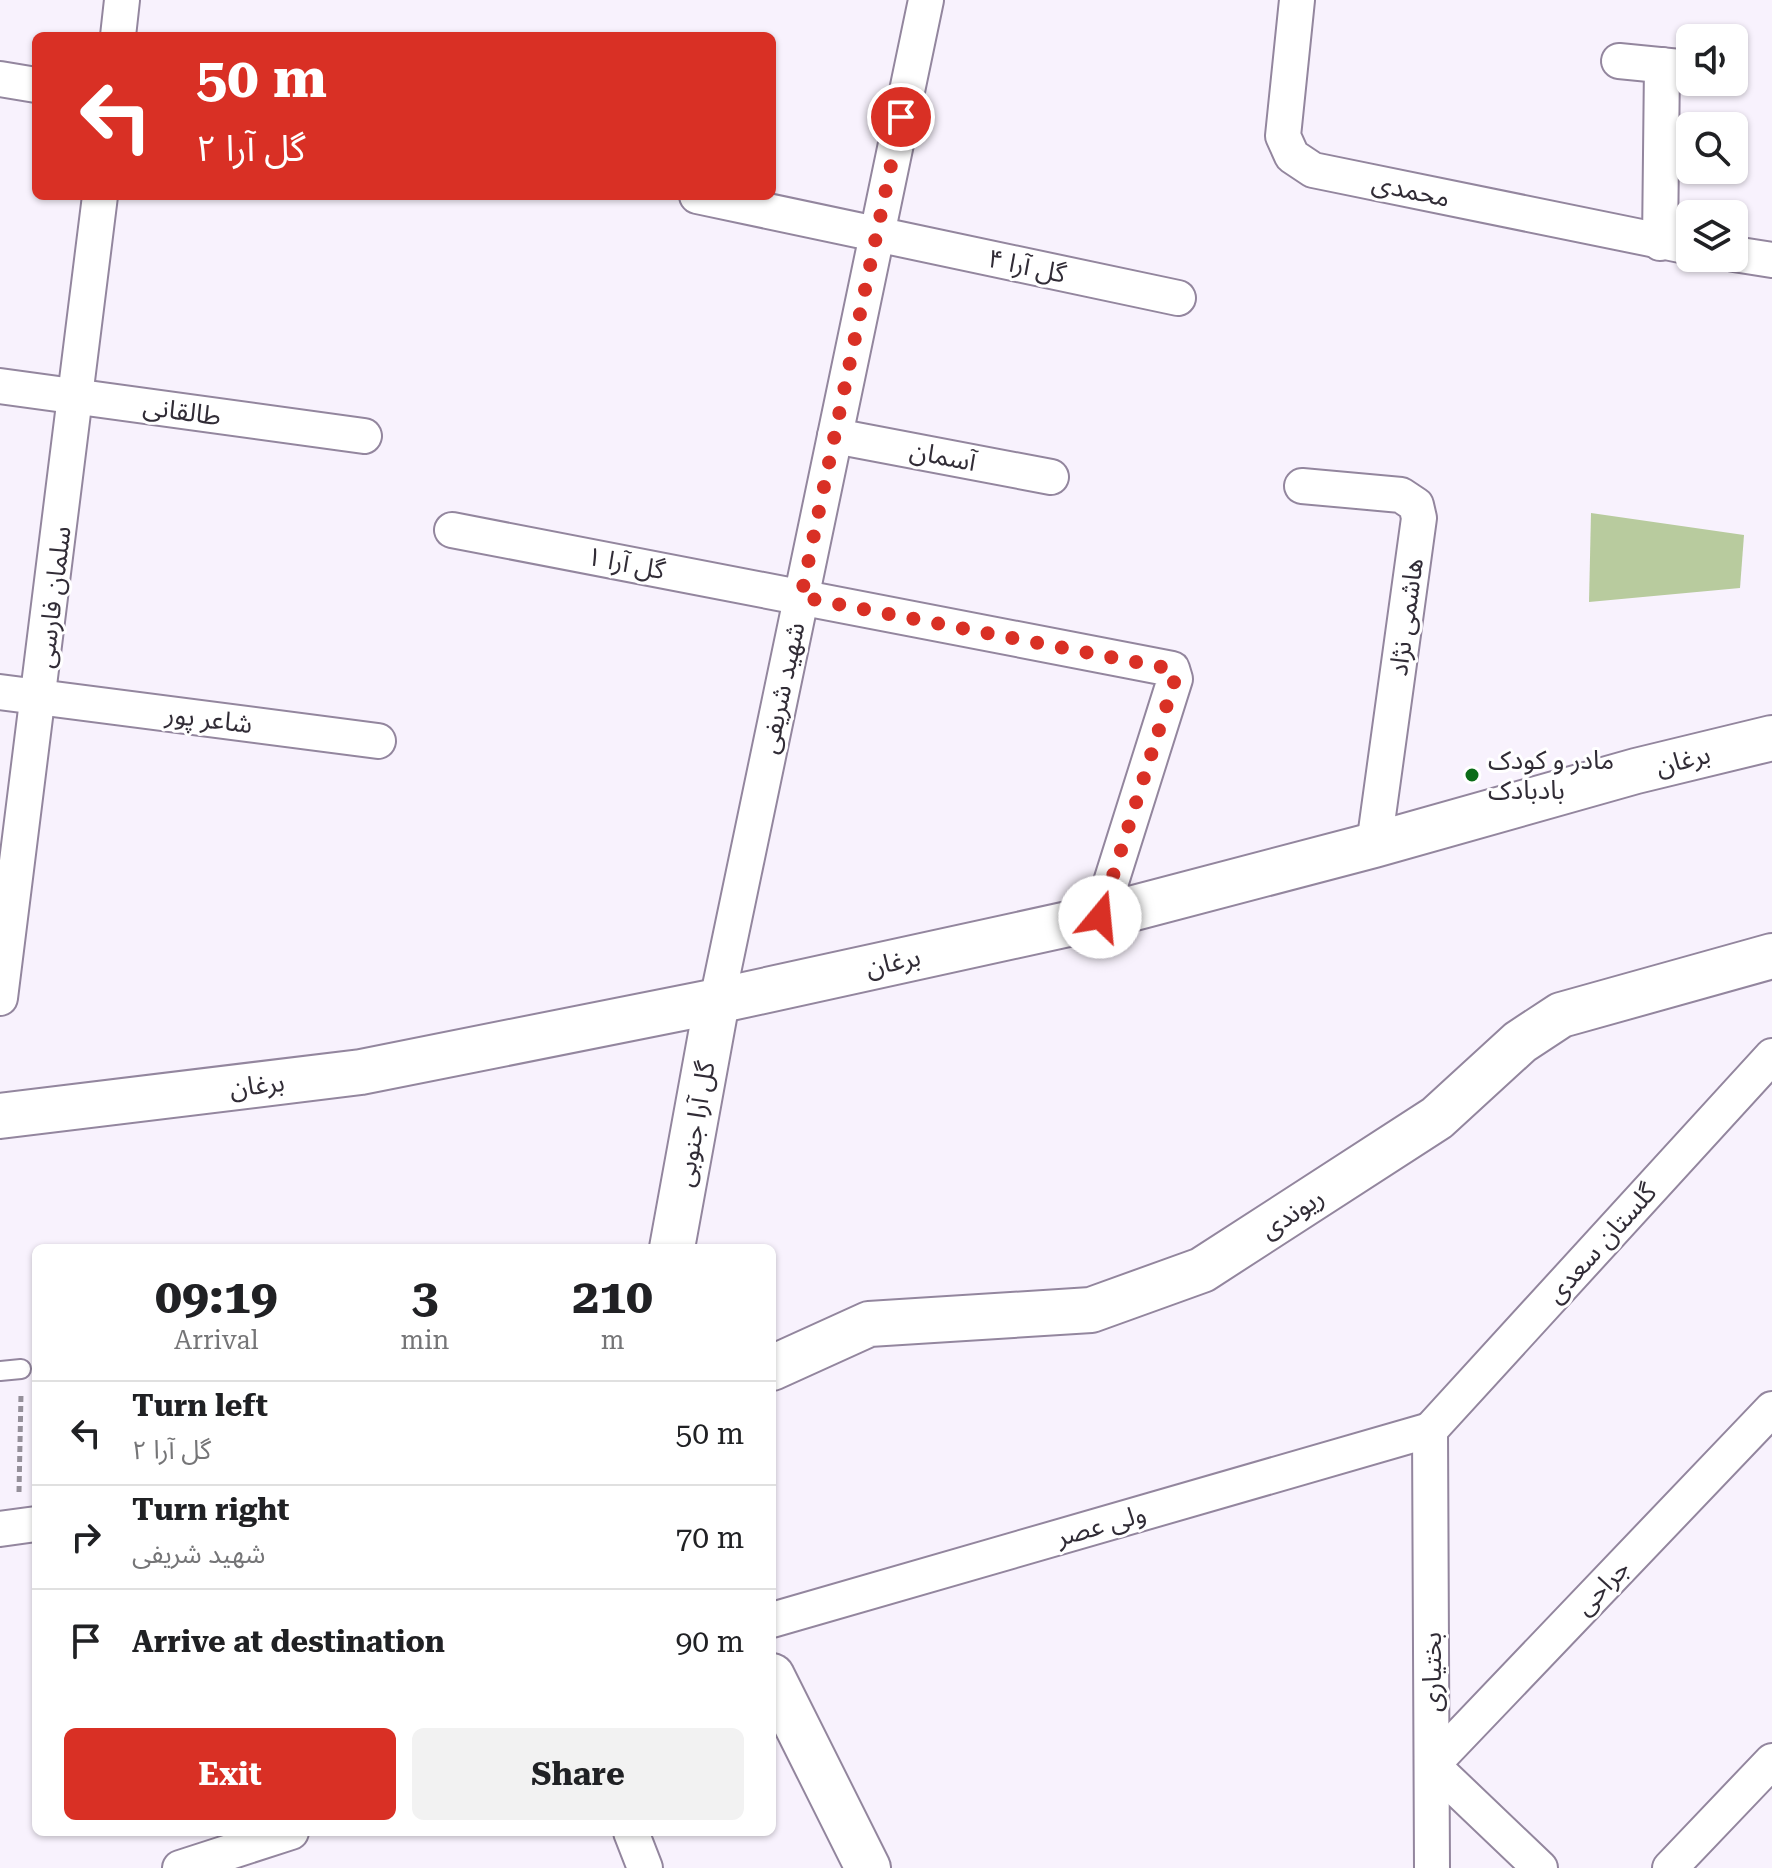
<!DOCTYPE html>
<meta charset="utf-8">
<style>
:root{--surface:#fff;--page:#f2f2f2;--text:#202124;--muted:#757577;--line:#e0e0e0;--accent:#d93025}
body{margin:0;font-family:"Roboto Serif","Noto Sans Arabic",serif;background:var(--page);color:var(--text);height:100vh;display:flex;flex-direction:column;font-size:30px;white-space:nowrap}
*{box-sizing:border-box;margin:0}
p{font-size:26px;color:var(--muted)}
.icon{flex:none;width:44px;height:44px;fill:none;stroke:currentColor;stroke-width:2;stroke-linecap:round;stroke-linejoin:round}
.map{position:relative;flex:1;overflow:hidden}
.side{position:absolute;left:32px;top:1244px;width:744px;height:592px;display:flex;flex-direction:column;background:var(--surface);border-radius:12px;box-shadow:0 2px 6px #0004}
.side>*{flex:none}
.top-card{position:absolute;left:32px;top:32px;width:744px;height:168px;border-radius:12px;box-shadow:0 2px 6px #0004;background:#d93025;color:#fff;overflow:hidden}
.fabs{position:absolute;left:1676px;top:24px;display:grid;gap:16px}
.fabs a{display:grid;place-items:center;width:72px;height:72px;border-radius:12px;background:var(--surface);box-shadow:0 2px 6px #0004;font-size:40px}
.pin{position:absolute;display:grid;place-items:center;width:68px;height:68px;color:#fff;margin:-34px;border:4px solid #fff;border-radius:50%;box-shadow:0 2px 8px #0007}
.me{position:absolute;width:88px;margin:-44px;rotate:17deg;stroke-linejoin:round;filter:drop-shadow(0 0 6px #0008)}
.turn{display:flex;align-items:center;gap:28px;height:168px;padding:0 32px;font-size:36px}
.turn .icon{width:104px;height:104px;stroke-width:2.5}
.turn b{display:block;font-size:56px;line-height:68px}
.eta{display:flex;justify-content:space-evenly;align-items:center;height:136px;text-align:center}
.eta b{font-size:48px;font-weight:700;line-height:56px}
.cta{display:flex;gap:16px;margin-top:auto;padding:16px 32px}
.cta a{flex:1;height:92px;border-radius:12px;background:var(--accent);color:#fff;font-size:32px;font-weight:700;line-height:92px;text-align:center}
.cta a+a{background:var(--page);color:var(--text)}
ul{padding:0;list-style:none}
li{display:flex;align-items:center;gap:24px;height:104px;padding:0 32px;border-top:2px solid var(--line)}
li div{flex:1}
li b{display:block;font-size:30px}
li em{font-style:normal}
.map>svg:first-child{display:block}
.green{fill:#b8cb9e}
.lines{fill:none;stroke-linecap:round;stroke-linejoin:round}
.lane-casing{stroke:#93869e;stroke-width:22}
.street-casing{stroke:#93869e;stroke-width:38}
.secondary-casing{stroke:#93869e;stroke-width:48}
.path{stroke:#95909a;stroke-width:5;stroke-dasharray:6 4;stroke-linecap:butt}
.lane{stroke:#fff;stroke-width:18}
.street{stroke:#fff;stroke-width:34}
.secondary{stroke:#fff;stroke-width:44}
.route{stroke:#d93025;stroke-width:14;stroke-dasharray:0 25.2}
.poi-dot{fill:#0b6c18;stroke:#fff;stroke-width:3}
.labels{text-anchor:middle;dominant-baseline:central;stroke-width:6;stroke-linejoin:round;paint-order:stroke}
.street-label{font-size:26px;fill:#312c36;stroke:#fff}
.poi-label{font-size:26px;fill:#312c36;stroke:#fff;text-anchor:start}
</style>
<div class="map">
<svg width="1772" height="1868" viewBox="0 0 1772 1868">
<rect width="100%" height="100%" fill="#f8f2fd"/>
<path class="green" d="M1591,513l153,22 -4,53 -151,14z"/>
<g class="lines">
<defs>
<path id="lane" d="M0,1371l21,-2"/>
<g id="street">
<path d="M1297,0l-14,136 9,20 21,14 377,77"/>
<path d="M118,36l4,-36"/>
<path d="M1619,61l71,7"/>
<path d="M0,79l36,6"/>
<path d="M697,196l481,102"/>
<path d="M1660,243l2,-178"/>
<path d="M1734,254l38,6"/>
<path d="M0,386l364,50"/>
<path d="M835,436l216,41"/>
<path d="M1302,486l99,9 15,10 3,13 -45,327"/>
<path d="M452,530l720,139 3,10 -75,238"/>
<path d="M0,692l378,49"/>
<path d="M0,998l100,-802"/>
<path d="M717,1001l209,-1001"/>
<path d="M1430,1430l342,-374"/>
<path d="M1430,1430l2,438"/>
<path d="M0,1529l36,-5"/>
<path d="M772,1620l658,-190"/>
<path d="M1432,1765l340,-356"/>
<path d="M1432,1765l108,103"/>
<path d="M631,1832l14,36"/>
<path d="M180,1868l111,-36"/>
<path d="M1670,1868l102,-107"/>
</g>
<g id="secondary">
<path d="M0,1116l361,-44 356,-71 383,-84 274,-72 262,-74 136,-33"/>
<path d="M672,1248l45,-247"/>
<path d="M772,1368l97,-44 222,-14 111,-40 235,-152 83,-76 41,-27 211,-59"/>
<path d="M772,1676l96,192"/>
</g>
</defs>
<use href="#lane" class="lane-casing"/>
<use href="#street" class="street-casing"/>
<use href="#secondary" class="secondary-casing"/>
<path class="path" d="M19,1492l2,-98"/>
<use href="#lane" class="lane"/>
<use href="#street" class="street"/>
<use href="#secondary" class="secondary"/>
</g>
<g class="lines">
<path class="route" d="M901,117l-100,480 371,72 3,10 -75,238"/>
</g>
<circle class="poi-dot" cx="1472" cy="775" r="8"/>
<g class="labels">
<g class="street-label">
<text transform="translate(1411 190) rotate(12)">محمدی</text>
<text transform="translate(1027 266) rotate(12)">گل آرا ۴</text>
<text transform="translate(182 411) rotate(8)">طالقانی</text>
<text transform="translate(943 456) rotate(11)">آسمان</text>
<text transform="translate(626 563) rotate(11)">گل آرا ۱</text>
<text transform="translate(53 597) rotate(-83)">سلمان فارسی</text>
<text transform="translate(1406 617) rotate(-82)">هاشمی نژاد</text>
<text transform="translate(782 688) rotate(-78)">شهید شریفی</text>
<text transform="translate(209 719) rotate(7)">شاعر پور</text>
<text transform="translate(1683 760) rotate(-14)">برغان</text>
<text transform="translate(893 962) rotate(-12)">برغان</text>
<text transform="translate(257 1085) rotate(-7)">برغان</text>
<text transform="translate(695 1124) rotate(-80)">گل آرا جنوبی</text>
<text transform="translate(1292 1213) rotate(-33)">ریوندی</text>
<text transform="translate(1601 1243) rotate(-48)">گلستان سعدی</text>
<text transform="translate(1101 1525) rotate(-16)">ولی عصر</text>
<text transform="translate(1602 1587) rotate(-46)">جراحی</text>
<text transform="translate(1432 1672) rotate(-90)">بختیاری</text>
</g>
<g class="poi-label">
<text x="1488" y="760">مادر و کودک<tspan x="1488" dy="30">بادبادک</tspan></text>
</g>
</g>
</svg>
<div class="fabs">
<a><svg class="icon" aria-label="sound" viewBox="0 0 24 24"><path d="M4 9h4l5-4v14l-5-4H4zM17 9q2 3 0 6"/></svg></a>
<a><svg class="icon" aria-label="search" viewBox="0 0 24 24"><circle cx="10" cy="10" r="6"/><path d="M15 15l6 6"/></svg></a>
<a><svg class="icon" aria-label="layers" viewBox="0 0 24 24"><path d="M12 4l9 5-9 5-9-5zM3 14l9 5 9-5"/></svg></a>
</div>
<div class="pin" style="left:901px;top:117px;background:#d93025"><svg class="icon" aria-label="arrive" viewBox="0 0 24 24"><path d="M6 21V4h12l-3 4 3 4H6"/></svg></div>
<svg class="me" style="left:1100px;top:917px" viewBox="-20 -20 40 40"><circle r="19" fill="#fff"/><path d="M0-13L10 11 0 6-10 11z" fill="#d93025"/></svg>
<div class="top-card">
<div class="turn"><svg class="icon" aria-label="left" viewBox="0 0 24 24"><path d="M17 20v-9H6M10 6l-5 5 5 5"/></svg><div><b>50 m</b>گل آرا ۲</div></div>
</div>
<section class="side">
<div class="eta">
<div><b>09:19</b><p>Arrival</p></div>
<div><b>3</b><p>min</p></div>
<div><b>210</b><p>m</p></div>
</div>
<ul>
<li><svg class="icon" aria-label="left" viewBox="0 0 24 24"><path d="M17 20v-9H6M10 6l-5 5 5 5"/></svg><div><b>Turn left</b><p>گل آرا ۲</p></div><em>50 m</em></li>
<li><svg class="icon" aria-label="right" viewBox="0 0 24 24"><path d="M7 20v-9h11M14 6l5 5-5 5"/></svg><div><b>Turn right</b><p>شهید شریفی</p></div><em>70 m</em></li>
<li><svg class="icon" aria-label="arrive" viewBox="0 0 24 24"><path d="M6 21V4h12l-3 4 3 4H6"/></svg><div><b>Arrive at destination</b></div><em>90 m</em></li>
</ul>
<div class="cta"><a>Exit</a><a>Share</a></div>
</section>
</div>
